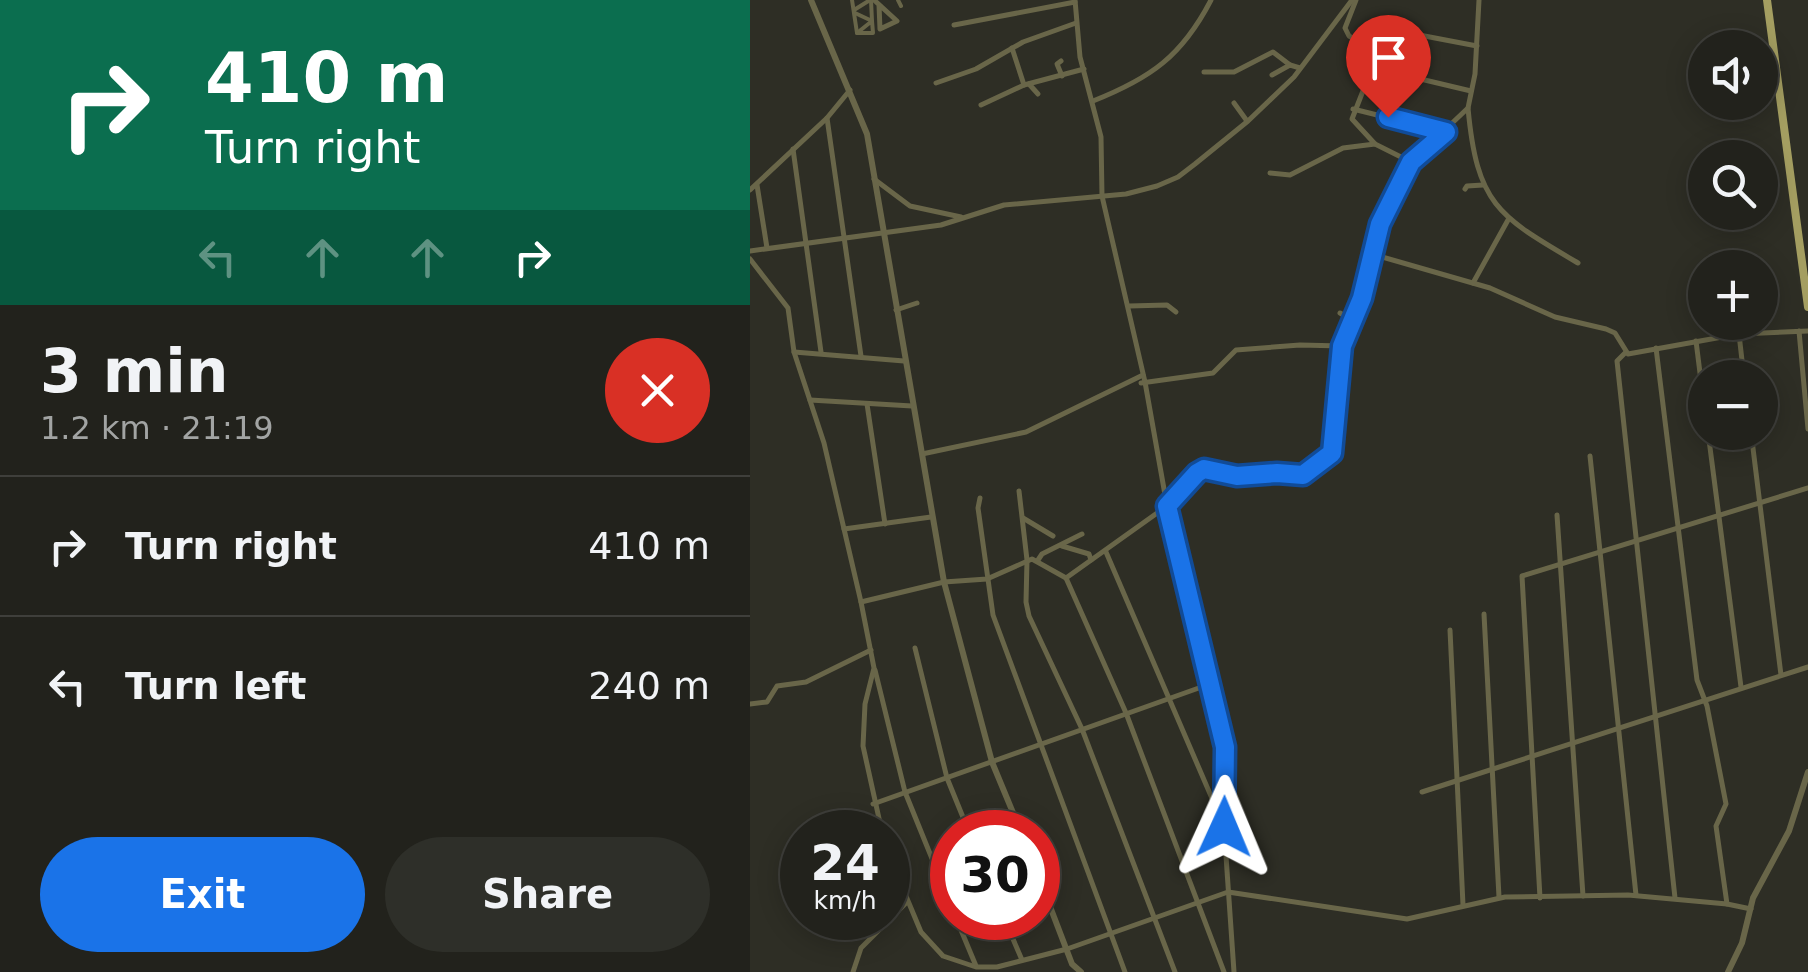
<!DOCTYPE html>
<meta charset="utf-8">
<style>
:root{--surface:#22221c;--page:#2e2f29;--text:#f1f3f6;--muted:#a2a4a3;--line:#3f3f3b;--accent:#1a73e8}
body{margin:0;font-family:"DejaVu Sans",sans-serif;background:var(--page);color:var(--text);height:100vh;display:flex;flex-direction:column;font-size:38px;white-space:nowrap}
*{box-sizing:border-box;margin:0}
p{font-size:32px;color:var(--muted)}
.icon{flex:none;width:55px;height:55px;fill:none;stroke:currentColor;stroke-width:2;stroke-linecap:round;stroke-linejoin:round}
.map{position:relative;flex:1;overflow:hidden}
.sheet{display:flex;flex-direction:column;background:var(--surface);width:750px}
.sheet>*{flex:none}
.hud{background:#0b6e4f;color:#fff;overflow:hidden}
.buttons{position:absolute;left:938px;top:30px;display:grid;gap:20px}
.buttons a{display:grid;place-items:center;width:90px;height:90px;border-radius:50%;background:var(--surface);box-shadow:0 5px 25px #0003,0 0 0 2px var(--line);font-size:50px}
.speed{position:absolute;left:30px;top:810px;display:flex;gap:20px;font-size:50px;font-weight:700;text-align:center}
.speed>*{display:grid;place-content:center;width:130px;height:130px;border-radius:50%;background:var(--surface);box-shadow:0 5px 25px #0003,0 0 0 2px var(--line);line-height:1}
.speed small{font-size:25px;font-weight:400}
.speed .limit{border:15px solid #d22;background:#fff;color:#111}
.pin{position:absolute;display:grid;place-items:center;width:85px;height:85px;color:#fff;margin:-102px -42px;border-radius:50% 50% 50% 0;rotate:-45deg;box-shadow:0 0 10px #0007}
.pin .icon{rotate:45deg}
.me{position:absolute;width:110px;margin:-55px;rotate:1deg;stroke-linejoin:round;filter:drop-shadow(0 0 8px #0008)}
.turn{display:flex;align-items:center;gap:35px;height:210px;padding:0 40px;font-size:45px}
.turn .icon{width:130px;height:130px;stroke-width:2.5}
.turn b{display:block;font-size:70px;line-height:85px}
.lanes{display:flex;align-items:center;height:95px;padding:0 40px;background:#0003;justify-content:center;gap:50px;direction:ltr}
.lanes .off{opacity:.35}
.round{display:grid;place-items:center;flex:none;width:105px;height:105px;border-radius:52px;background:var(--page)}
.head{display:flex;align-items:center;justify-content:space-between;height:170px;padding:0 40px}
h1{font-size:60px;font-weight:800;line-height:75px}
.primary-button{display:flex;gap:20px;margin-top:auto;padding:20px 40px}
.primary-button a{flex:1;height:115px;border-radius:60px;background:var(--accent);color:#fff;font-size:40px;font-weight:800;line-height:115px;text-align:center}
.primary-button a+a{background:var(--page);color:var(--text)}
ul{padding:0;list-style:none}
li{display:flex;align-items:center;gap:30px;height:140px;padding:0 40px;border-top:2px solid var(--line)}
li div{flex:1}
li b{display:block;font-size:38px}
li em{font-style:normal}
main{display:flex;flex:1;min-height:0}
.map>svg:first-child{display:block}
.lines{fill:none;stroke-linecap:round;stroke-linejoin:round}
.pedestrian{stroke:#696649;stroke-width:4}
.minor{stroke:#696649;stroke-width:5}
.tertiary{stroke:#696649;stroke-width:6}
.primary{stroke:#a49e61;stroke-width:8}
.route-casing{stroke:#114b97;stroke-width:25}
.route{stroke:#1a73e8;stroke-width:18}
</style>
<main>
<section class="sheet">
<div class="hud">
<div class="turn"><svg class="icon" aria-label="right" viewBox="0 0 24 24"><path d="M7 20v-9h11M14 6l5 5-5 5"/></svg><div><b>410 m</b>Turn right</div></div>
<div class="lanes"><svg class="icon off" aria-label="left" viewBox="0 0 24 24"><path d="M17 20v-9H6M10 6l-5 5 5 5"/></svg><svg class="icon off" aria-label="ahead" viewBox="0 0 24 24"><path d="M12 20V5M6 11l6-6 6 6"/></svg><svg class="icon off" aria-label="ahead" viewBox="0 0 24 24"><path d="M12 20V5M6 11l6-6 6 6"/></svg><svg class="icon" aria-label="right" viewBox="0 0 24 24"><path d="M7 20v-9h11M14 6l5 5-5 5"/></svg></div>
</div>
<div class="head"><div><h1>3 min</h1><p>1.2 km · 21:19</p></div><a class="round" style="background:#d93025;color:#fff"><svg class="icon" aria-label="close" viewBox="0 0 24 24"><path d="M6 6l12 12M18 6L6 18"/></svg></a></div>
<ul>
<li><svg class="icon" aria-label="right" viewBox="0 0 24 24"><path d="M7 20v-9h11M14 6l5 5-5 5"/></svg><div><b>Turn right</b></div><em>410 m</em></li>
<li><svg class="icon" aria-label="left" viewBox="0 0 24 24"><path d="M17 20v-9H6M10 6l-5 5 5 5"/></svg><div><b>Turn left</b></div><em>240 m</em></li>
</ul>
<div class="primary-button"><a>Exit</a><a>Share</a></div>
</section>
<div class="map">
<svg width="1058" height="972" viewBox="0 0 1058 972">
<rect width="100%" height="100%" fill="#2e2e25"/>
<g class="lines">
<g class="pedestrian">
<path d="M102,0l5,33"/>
<path d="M148,0l3,6"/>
<path d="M104,10l16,-10"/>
<path d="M105,13l17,8 -1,-21"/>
<path d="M122,21l1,12h-16z"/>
</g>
<g class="minor">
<path d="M124,0l23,21 -17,8 -1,-24"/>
<path d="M325,0l5,57 21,80 1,59 43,186 22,124 58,241 -1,80 10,145"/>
<path d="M606,0l-11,28 4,8 14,8 10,15"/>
<path d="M204,25l121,-23"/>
<path d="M262,48l12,37"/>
<path d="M311,61l-4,3 5,12"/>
<path d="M620,67l101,24"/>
<path d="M454,72h30l39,-20 17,13"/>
<path d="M522,75l18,-10 10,3"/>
<path d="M186,83l40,-14 47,-27 53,-19"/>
<path d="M279,84l9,10"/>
<path d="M343,101c58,-23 89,-45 118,-101"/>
<path d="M484,103l13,18"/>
<path d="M231,105l43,-20 60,-16"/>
<path d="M718,108c9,97 30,108 110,155"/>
<path d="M603,109l93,23"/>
<path d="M77,118l34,238"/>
<path d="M43,149l28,203"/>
<path d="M661,162l-36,-18 -23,-25 34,-87 7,-2 84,16"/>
<path d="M520,173l20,2 53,-27 32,-4"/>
<path d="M124,179l36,27 51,11"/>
<path d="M7,185l10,63"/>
<path d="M715,189l2,-3 16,-1"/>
<path d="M0,190l77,-72 23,-28"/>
<path d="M0,251l191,-26 63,-20 122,-11 31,-8 21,-9 17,-13 53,-43 46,-44 58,-77"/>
<path d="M622,254l118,34 65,29 51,12 9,4 13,21 111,-20"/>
<path d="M0,259l38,49 6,44 30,91 37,159 13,66 -9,36 -2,42 19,86"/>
<path d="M723,283l35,-63"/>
<path d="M379,306l38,-1 9,7"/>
<path d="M146,310l21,-7"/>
<path d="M590,313l12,7"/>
<path d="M1049,331l9,98"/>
<path d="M946,341l9,72"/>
<path d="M906,348l41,332 10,26 19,98 -10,22 11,78"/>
<path d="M44,352l110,9"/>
<path d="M876,352l-9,9 58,537"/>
<path d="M994,378l-5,-44 69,-3"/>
<path d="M391,383l72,-10 23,-23 64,-5 42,1"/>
<path d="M60,400l102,6"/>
<path d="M117,404l18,120"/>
<path d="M958,432l33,255"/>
<path d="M1001,432l30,243"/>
<path d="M172,454l104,-22 117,-57"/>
<path d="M840,456l46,439"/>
<path d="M269,491l8,69 -1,42 3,14 53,113 93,243"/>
<path d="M230,498l-2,10 15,107 132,357"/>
<path d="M807,515l26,381"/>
<path d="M273,518l30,18"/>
<path d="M94,529l87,-12"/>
<path d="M312,546l27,8 2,6"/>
<path d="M356,552l117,272"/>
<path d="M288,560l4,-6 40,-20"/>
<path d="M316,578l101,-72 33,-36 10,-1 27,8 40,-4 26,2 29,-22 10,-107 19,-48 20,-73 30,-63 57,-54 7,-34 4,-74"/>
<path d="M111,602l83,-20 43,-3 45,-20 34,19 60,135 98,259"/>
<path d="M734,614l15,283"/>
<path d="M700,630l13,275"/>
<path d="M165,648l32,130 22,54"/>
<path d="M125,670l30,122 47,116"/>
<path d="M0,704l17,-2 10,-16 29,-4 65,-32"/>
<path d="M672,792l386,-125"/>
<path d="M123,804l337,-120"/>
<path d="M138,853l33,79 22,24 33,11h21l70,-18 161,-57 179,27 98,-22 123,-2 99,9 24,5"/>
<path d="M790,898l-18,-322 286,-88"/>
<path d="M206,918l20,48"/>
<path d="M254,918l18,42"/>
<path d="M103,972l8,-24 45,-45"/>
</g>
<g class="tertiary">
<path d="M61,0l56,134 77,448 48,180 29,70"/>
<path d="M288,875l34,89 9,8"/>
<path d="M978,972l14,-29 11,-45 36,-67 19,-59"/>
</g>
<path class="primary" d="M1017,0l41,307"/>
</g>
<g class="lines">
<defs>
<path id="route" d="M474,827l1,-80 -58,-241 30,-33 7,-4 33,7 40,-3 26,2 29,-22 10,-107 20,-48 18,-74 31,-62 35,-30 -58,-15"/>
</defs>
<use href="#route" class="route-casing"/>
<use href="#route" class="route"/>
</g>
</svg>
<div class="buttons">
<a><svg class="icon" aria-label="sound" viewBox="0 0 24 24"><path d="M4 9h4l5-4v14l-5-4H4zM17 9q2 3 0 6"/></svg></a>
<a><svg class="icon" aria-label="search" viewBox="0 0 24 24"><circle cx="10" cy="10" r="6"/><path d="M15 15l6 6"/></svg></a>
<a>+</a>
<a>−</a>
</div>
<div class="speed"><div>24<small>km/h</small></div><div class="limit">30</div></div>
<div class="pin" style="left:638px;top:117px;background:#d93025"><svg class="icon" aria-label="arrive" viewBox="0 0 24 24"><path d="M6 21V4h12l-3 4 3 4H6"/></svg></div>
<svg class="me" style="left:474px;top:827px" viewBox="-20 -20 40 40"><path d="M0-17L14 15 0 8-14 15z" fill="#1a73e8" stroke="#fff" stroke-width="4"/></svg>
</div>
</main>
